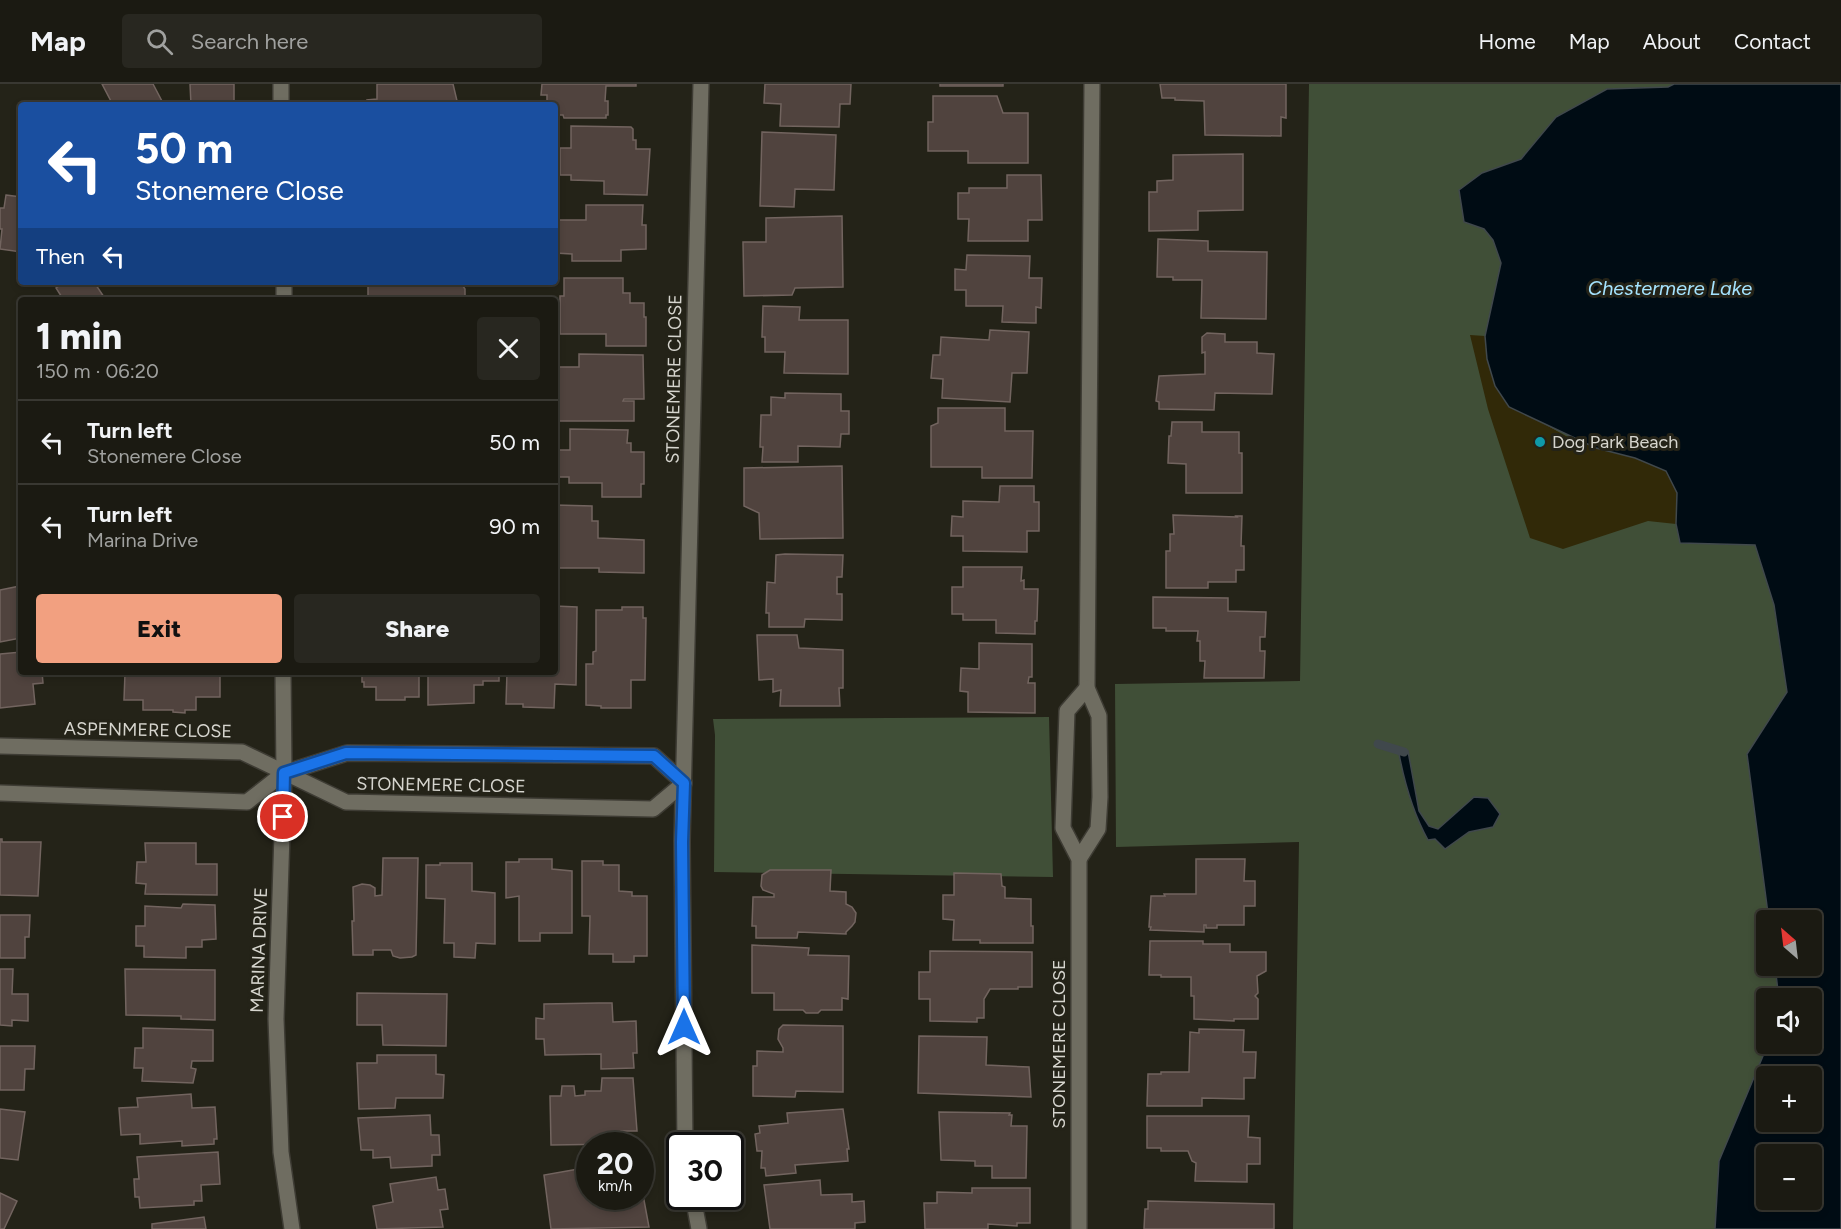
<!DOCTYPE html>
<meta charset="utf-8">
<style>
:root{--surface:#1b1a12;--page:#282720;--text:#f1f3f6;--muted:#a0a19f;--line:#393832;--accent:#f2a080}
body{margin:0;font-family:Figtree,sans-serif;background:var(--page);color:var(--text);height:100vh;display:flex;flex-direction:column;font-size:22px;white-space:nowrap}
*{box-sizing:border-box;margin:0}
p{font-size:20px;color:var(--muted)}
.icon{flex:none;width:33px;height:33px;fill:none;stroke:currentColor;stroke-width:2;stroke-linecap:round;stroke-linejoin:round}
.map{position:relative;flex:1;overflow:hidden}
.panel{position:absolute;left:18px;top:213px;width:540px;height:378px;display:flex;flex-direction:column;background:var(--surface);border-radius:6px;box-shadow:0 3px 9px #0003,0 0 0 2px var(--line)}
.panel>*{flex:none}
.top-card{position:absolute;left:18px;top:18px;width:540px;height:183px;border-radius:6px;box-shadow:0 3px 9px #0003,0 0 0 2px var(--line);background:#1a4fa0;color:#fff;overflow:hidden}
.needle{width:39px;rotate:332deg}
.fabs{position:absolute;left:1756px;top:826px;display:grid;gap:12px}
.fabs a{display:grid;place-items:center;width:66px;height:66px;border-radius:6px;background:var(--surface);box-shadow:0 3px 9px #0003,0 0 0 2px var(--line);font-size:30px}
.speed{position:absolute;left:576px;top:1048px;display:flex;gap:12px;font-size:30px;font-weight:700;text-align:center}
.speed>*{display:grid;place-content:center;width:78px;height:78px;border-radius:50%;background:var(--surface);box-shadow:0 3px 9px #0003,0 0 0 2px var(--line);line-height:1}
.speed small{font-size:15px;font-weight:400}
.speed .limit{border:3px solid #111;border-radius:9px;background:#fff;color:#111}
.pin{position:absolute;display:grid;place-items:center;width:51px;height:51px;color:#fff;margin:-26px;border:3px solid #fff;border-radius:50%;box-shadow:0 2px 6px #0007}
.me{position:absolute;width:66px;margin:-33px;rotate:0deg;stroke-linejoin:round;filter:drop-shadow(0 0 4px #0008)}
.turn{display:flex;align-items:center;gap:21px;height:126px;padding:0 18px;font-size:27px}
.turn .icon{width:78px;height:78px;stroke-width:2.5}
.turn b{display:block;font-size:42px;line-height:51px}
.then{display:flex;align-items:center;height:57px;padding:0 18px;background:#0003;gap:12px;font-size:22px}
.round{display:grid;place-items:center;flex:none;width:63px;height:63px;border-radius:6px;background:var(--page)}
.summary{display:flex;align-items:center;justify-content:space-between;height:102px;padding:0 18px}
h1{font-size:36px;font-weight:800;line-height:45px}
.button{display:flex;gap:12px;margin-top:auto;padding:12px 18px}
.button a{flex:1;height:69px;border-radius:6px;background:var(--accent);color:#111;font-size:24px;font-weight:800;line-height:69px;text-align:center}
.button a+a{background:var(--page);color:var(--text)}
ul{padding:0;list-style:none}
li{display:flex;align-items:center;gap:18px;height:84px;padding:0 18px;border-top:2px solid var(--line)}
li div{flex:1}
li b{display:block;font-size:22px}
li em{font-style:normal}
header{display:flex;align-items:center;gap:36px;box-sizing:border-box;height:84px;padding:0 30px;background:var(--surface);border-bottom:2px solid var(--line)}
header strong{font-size:28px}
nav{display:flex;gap:33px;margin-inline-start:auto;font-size:21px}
.search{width:420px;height:54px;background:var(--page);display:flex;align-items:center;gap:15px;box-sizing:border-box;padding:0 21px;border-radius:6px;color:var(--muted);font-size:22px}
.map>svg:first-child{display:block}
.green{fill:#404f37}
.sand{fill:#312908}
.water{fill:#000c14;stroke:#40484c;stroke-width:1.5;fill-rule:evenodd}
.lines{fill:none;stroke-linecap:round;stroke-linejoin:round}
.stream{stroke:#40484c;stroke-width:9}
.building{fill:#50433e;stroke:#72645f;stroke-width:1.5}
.minor-casing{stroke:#3e3c34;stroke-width:18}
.minor{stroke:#6f6d61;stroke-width:15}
.route-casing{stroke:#114b97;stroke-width:15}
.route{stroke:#1a73e8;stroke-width:10}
.culture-dot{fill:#0f9aa8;stroke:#242318;stroke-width:2}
.labels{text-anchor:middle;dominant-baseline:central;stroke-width:6;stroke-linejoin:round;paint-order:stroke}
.street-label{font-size:18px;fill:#d6d5ce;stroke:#242318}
.poi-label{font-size:18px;fill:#d6d5ce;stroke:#242318;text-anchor:start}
.water-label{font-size:20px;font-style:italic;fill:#a5e3fe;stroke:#242318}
</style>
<header>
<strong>Map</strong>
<div class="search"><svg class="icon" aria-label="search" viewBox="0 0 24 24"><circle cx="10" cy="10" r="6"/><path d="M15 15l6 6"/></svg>Search here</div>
<nav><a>Home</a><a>Map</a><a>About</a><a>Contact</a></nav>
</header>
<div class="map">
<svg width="1841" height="1145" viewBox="0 0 1841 1145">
<rect width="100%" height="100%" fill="#242318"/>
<g class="green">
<path d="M1309,0h365l-6,3 -61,2 -51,28 -35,42 -39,14 2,56 10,11 7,23 -16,73 24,71 87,41 39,10 42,35 -1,31 79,21 19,60 13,87 -40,62 22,167h-2v45h8l4,33h-12l1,45 -49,117 -4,68h-422l6,-387 -183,5 -1,-163 185,-3z"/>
<path d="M1049,633l4,160 -339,-5 1,-137 -2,-16z"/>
</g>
<path class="sand" d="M1470,251l15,1 2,23 52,62 27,15 30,12 39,10 31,13 11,22 -1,31 -28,-3 -85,28 -33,-11 -42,-129z"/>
<g class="water">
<path d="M1674,0h167v1145h-126l4,-68 49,-117h44v-45h-33l-4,-33h37v-45h-43l-22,-167 40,-62 -13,-87 -19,-60 -75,-2 -4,-19 1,-31 -11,-22 -31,-13 -39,-10 -87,-41 -14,-21 -8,-27 -2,-23 16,-73 -8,-23 -9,-11 -20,-7 -5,-32 23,-17 39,-14 35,-42 51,-28 61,-2zM1767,993h45v45h-45zM1767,1071h45v45h-45z"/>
<path d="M1408,667l11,60 10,15 9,3 36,-32 14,1 12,16 -7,13 -24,5 -24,17 -10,-10 -7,1c-15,-27 -23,-55 -29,-86z"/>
</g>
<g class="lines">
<path class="stream" d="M1378,660l26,8"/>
</g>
<g class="building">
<path d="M102,0h51l11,21h-51z"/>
<path d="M190,0h44v21h-43z"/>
<path d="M377,0h76l5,21h-90l-1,-5 10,-1z"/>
<path d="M542,0h94v2h-30l-1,15h3v14h-2v3h-42l-1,-3h-8v-10h-8v-10h-6z"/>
<path d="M765,0h86l-1,20h-10l-1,23 -59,-1 1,-22 -17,-1z"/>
<rect x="940" y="0" width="63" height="2"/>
<path d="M1160,0h126v34l-5,-1v19l-76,-1 -1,-34 -29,-1v-2h-13z"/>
<path d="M933,12h64l6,17h25v50h-60v-12h-40v-29h5z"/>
<path d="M571,42l60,1 2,2v11h3v9h14l-3,46 -43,-1v-13l-33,-1v-5h-11v-27h11z"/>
<path d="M762,48l74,3 -2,55 -39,-1 -1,18 -34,-1z"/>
<path d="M1243,70v56l-45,1v19l-49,1v-39h8v-11l16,-1v-25z"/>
<path d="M1007,91h34l1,45h-14v21h-60l1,-22h-11v-26h11v-5h38z"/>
<path d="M6,111l15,2v55l-21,-3 2,-20h-2v-21h4z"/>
<path d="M586,121h57l-1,20h4v24l-25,1v11h-49v-7l-17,-1v-33h31z"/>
<path d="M842,132l1,71 -48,1 -3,7 -48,1 -1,-54h23v-24z"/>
<path d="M1158,155l50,2v10l59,1 -1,67 -65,-1 1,-38h-29v-3h-16z"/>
<path d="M967,171l63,1 -1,22h13l-1,30 -5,-1v16l-34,-1 1,-16h-37v-16h-11v-21l11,1z"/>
<path d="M564,194h59v15h7v10h14v14h2v29h-40v-12h-46v-38h4z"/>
<path d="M65,198h29l12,18h-44l1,-1 -7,-11z"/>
<path d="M368,198h89v2l4,-1 4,6v11l-97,-1z"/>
<path d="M763,222l37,1 -1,13h49v54l-64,-1 1,-21h-20v-15h-3z"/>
<path d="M990,246l39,2 -2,41h-15l-2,29 -68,-4 1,-19 -12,-1 2,-23h7l1,-18 48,3z"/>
<path d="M1207,249l18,1v8h32v11l17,1 -2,40 -57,-1 -1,17 -55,-1v-7l-3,-1 3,-25 46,-2v-22l-3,1v-16z"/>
<path d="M579,270l64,1 1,44h-20l-1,2h11v20h-79v-54h24z"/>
<path d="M785,309l56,1v17h8v23h-8l-1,13 -42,-1v16h-36l1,-15h-3l1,-32h10v-18l14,1z"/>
<path d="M938,324h67v23h28l-1,47h-50v-11h-51v-41l7,-3z"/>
<path d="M1172,338h30v10h37v21h3v40h-56v-29l-18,-1 1,-27h2z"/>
<path d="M570,345l58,1 -1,13h4v9h13v32h-3v13h-39v-14h-33v-6h-11l1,-27h11z"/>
<path d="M842,382l1,72 -83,1 -1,-26 -15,-7v-38z"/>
<path d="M1000,402h34v16h5v29h-12v21l-64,-1v-15h-12l1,-20 11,1v-16l36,1z"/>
<path d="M555,421l37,1v15h6v17l46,2v33l-45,-1v-4h-44z"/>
<path d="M1173,431l64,2 -1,-1h6l-1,30h3v24h-8v12h-28v6h-42v-37h4v-17h4z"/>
<path d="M785,470l58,1 -1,22h-5v17h5v26l-37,-1 -1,8h-35v-14h-3l1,-31 8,1 1,-28z"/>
<path d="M963,483h59l-1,14 3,-1v9h14l-1,32h-2v13l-39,-1v-13h-33v-6h-11v-27h11z"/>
<path d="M20,502l1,52 -21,4v-52z"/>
<path d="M1153,513l75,1v13l38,1 -1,25h-5v14h5l-1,27h-60l1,-17h-5v-20h-3l1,-10h-32v-3h-13z"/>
<path d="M555,522l22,1 -1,78 -21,-1 -1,24 -31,-1v-3h-17l1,-32h48z"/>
<path d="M622,523h21v11h3l-1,62h-14v28h-30v-2l-15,-1v-41h7v-12l3,-1v-41h26z"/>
<path d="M757,551h40l2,13 44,2v38h-4l1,18h-60l1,-16 -8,2v-13l-14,1z"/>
<path d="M979,559l53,1v33h-3l-1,6h7v30l-67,-1v-20l-8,-1 1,-23 18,1z"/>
<path d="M21,568v20h21l1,11 -10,1 2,20 -35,4v-54z"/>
<path d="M143,588h77v25h-24v13h-11v3l-12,-1v-2h-30v-10h-19l1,-27z"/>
<path d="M362,588h57v25h-14v3h-29v-13h-12v-5h-2z"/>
<path d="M428,588h71v9h-16v4h-9v18l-46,2z"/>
<path d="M0,755h2v3h39l-3,54 -38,-1z"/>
<path d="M145,759h51v21h21v31l-72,-1 1,-10 -10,-1 1,-21h9z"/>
<path d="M383,774h35l-2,97 -4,2 -12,1 -7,-2 -2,-6h-18v5h-20l-1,-34h2l-1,-34 9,-3 8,1 5,3v8l7,-1z"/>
<path d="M519,775h33v10l20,2v62h-32v8h-21v-45l-13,2v-36h13z"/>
<path d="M1196,775h49l-1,22h11v25h-11v19h-27v3h-11v-3h-2v7l-54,-2 1,-3h-2l2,-31h14l-1,-2h32z"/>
<path d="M582,777h21v4h16v26l13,1v4h15v60h-13v6h-21v-8h-24l1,-38h-8z"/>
<path d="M440,779h32v28l23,2v51l-19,-1 -1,15 -21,-1v-14h-10l1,-44 -19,-1v-33h14z"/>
<path d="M770,786h61l-1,21 16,1v12l6,3 4,6 -1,9 -3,4 -6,6v2l-48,-2 -1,6h-41v-12h-4l1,-29h21v-3l-11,-4 -2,-4 1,-11z"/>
<path d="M954,789l47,1 1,12 3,1v11l26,1v27h2v17h-53v-3h-27l1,-20 -11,-1v-24h11z"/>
<path d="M183,820l32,1 1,34 -14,1v7h-16v11l-42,-1v-11h-8v-20h9v-20l36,2z"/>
<path d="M0,831h30l-1,22h-4v21h-25z"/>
<path d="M1150,857h53v3h27v8h36v19l-9,5 1,17 -3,3 3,3v20h-24v2l-40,-2v-23h-3v-19h-30v-2h-12z"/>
<path d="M752,861l57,3 -1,7 41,1 -1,43 -6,-1v12h-21l-3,3h-12l-3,-3h-29v-17h-22z"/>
<path d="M930,867l102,1v35h-14v2h-28l-6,10v19h-7v4l-47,-1v-22h-11v-27h11z"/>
<path d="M0,885h13l-1,25h16v27l-16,-1v6l-12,-1z"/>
<path d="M125,885l90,1v50l-34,-1v-3l-55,-1z"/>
<path d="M357,909l90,1 -1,52 -63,-1 -1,-20h-25z"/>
<path d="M599,919h13l1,19 23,-1 1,32h-4l1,15 -33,1v-15l-56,1 -1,-16h-8v-21l8,1v-15z"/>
<path d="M783,941l60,1v66l-47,-1 -1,6 -42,-1v-30h4v-15l26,1v-4l-5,-9 1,-10z"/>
<path d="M143,944l70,2v31h-21l-1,7 5,1 -3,14 -51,-2 1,-13h-9l1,-20h8z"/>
<path d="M1199,945l45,1 -1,22h13l-1,26h-11v21l-42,-1v8h-55l1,-32h13v-2h28l1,-40 9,1z"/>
<path d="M919,952l68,1 -1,28 43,2 2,30 -113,-4z"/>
<path d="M0,962h35l-1,23h-9l-1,21h-24z"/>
<path d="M377,971h59v19l8,1 -1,23h-47l-1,10 -36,1 -2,-46h20z"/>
<path d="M602,994h31l4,53h-16l-2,13 -68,1 -1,-49h11l1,-10h12l1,10 10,-1v-4h16z"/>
<path d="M191,1010l1,14 23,-1 2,32h-3v5l-32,2v-5l-42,3v-10l-19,1 -2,-27 19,-1 -1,-9z"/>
<path d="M0,1025l25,3 -7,48 -18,-2z"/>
<path d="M843,1025l6,40h-2l1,12 -53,4 1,8 -30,3 -1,-8h-4l1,-17h-5l-2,-17 5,-1 -1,-7 29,-3 -1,-10z"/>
<path d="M939,1028l71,1 -1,2h3l-1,11h16l-1,52h-34v-12h-17v-5l-34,-1z"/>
<path d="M430,1031l1,20h8l1,20h-8v11l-41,2 -1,-11 -17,1v-8h-12l-3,-32z"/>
<path d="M1147,1032h102l-1,21 12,1v26h-13v18l-52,-1 1,-18 -4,-2 -4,-10h-27v-3h-14z"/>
<path d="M218,1068l2,32 -19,1 1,16h-8v4l-54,3 -1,-11h-4l-1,-18h5l-2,-22z"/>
<path d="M590,1083v30h50l1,-13 8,43 -98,2 -7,-54z"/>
<path d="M436,1093l2,13 7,-1 3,20 -8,1 3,17 -66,2 -4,-23 20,-4 -3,-18z"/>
<path d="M820,1096l1,15 31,-1v8l12,-1 1,21 -10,1v6h-85l-6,-44z"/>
<path d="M972,1104h58v35h-13v3l-29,-2v5h-63l-1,-26h13v-11l35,1z"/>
<path d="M0,1109l17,8 -13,28h-4z"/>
<path d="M1148,1117l126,3v25h-130l1,-20h3z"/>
<path d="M204,1133l2,12h-54v-5z"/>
</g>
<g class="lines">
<defs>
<g id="minor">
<path d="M281,0v21"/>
<path d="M284,216v-18"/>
<path d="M283,588l1,101 -8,246 5,133 11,77"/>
<path d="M0,662l242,6 104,50 307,7 31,-26"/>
<path d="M0,709l247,9 37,-29 63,-20 307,3 30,27"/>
<path d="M1079,775l19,-30 2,-32 -1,-81 -12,-28 5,-604"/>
<path d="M685,1062l-3,-305 19,-757"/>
<path d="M693,1113l6,32"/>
<path d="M1079,1145v-370l-16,-31 4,-117 20,-23"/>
</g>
</defs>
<use href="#minor" class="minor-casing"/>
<use href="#minor" class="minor"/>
</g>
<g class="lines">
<defs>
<path id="route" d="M283,733l1,-44 62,-20 308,3 30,27 -2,59 2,185"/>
</defs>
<use href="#route" class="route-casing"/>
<use href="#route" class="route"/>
</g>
<circle class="culture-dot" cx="1540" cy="358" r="6"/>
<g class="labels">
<g class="street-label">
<text transform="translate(674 295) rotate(-89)">STONEMERE CLOSE</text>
<text transform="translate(148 646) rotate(1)">ASPENMERE CLOSE</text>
<text transform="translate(441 701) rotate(1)">STONEMERE CLOSE</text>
<text transform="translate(259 866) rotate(-88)">MARINA DRIVE</text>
<text transform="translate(1059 960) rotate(-90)">STONEMERE CLOSE</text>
</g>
<g class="poi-label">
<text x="1552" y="358">Dog Park Beach</text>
</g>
<g class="water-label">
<text x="1670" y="204">Chestermere Lake</text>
</g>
</g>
</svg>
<div class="fabs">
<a><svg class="needle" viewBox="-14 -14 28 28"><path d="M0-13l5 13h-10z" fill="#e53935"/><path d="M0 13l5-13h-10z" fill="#a0a19f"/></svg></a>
<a><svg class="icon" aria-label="sound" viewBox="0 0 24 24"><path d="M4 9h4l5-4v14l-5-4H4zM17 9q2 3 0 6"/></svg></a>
<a>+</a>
<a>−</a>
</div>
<div class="speed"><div>20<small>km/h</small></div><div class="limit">30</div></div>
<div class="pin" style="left:283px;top:733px;background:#d93025"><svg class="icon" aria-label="arrive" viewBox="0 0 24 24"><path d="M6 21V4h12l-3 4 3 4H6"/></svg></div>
<svg class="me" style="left:684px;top:943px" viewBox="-20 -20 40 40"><path d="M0-17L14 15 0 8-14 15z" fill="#1a73e8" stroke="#fff" stroke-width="4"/></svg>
<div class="top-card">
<div class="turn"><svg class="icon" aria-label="left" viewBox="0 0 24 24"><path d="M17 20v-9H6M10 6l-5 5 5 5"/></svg><div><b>50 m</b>Stonemere Close</div></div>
<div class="then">Then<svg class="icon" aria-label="left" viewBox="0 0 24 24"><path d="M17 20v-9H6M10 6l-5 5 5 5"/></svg></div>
</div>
<section class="panel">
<div class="summary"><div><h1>1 min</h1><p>150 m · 06:20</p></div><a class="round"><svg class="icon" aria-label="close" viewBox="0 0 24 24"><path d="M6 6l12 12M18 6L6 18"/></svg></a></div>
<ul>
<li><svg class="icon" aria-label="left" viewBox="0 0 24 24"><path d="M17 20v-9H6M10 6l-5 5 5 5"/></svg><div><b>Turn left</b><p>Stonemere Close</p></div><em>50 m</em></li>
<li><svg class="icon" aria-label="left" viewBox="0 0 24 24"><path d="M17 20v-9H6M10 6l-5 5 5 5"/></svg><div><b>Turn left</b><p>Marina Drive</p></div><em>90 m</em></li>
</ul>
<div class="button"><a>Exit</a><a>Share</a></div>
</section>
</div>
